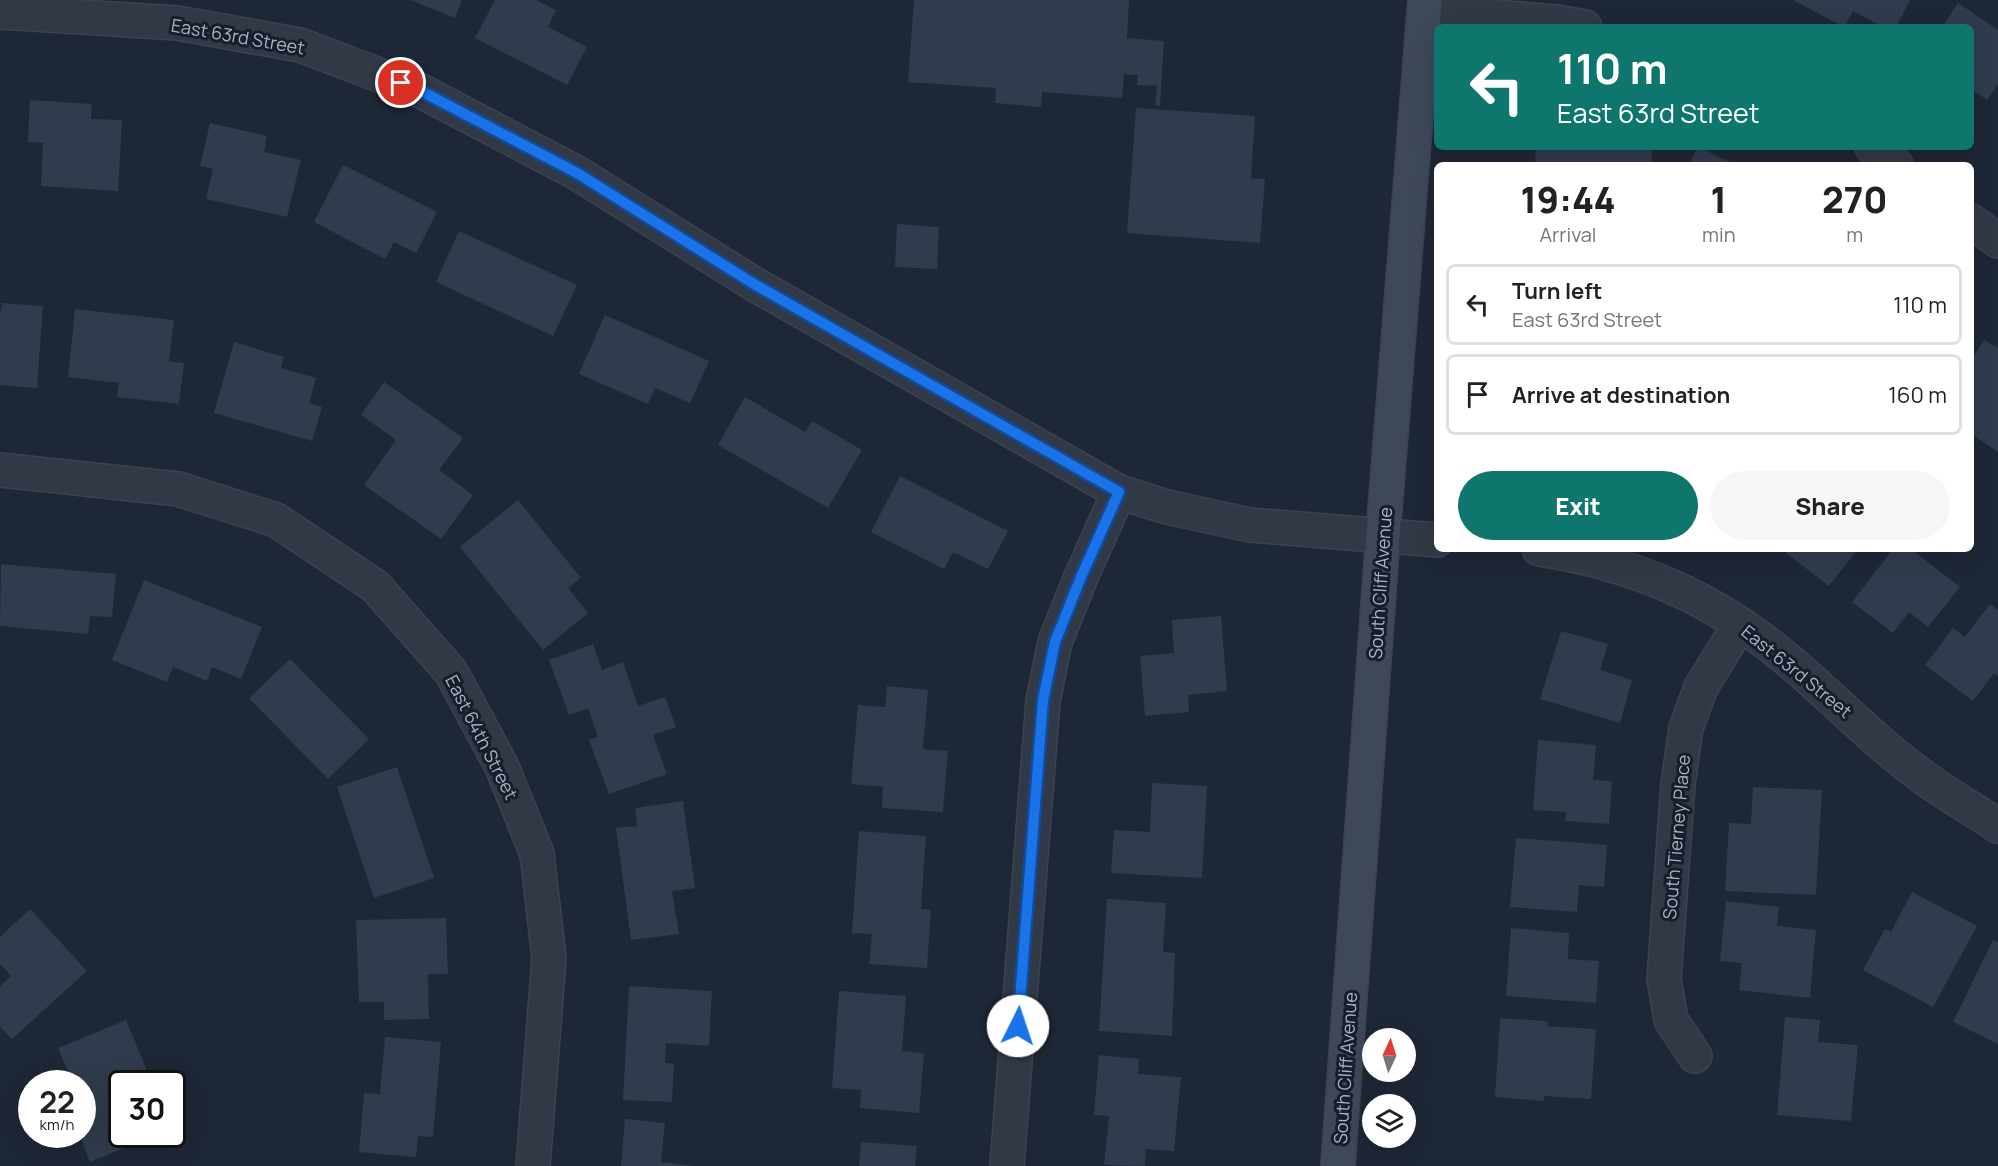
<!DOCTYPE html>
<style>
:root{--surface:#fff;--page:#f6f6f6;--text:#222;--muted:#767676;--line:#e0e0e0;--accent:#0f766e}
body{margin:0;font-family:Manrope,sans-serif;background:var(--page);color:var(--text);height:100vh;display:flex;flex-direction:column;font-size:22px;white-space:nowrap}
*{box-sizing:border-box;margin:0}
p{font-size:20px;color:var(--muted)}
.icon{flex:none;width:33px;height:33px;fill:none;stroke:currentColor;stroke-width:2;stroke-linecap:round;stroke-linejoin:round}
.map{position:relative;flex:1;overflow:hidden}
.details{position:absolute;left:1434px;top:162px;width:540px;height:390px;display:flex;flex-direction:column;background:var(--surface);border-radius:9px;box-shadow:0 6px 24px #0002}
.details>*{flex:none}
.guide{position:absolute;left:1434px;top:24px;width:540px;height:126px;border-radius:9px;box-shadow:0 6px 24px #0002;background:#0f766e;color:#fff;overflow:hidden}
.needle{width:39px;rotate:4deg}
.buttons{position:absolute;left:1362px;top:1028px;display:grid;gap:12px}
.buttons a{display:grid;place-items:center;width:54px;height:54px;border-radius:50%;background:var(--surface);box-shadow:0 6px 24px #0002;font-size:30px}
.speed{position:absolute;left:18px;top:1070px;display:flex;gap:12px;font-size:30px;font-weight:700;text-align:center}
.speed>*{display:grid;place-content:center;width:78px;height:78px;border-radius:50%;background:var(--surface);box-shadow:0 6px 24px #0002;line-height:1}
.speed small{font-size:15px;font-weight:400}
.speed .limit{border:3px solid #111;border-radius:9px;background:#fff;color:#111}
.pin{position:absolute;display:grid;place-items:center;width:51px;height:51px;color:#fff;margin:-26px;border:3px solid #fff;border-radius:50%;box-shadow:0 2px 6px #0007}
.me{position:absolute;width:66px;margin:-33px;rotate:4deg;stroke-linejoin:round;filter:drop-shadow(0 0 4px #0008)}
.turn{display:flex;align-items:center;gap:21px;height:126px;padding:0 24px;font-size:27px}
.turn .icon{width:78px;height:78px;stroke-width:2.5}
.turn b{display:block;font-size:42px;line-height:51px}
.eta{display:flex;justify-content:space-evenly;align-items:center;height:102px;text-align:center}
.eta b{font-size:36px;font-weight:800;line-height:42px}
.primary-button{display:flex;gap:12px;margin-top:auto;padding:12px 24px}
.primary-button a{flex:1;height:69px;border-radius:36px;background:var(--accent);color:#fff;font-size:24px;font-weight:800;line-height:69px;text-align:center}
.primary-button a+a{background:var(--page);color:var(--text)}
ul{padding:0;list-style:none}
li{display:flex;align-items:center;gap:18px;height:81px;margin:0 12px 9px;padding:0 12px;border:3px solid var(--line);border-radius:9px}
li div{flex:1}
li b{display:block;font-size:22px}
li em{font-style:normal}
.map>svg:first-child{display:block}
.building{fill:#303b4d}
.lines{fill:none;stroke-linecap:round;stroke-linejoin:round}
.minor-casing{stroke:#3b4250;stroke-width:36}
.secondary-casing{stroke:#3b4250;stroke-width:36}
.minor{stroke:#323946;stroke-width:33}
.secondary{stroke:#3f4859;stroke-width:33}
.route-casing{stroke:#114b97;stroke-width:15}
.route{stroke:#1a73e8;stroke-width:10}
.labels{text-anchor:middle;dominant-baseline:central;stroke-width:6;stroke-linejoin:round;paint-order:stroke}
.street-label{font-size:18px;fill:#abb4c4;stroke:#171e2b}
</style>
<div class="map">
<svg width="1998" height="1166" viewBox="0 0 1998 1166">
<rect width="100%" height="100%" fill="#1e2736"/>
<g class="building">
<path d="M411,0h51l-7,18z"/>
<path d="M495,0h41l20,10 -8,17 39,20 -20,38 -92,-47z"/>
<path d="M914,0h215l-2,38 37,3 -4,65 -5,-1 2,-19 -20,-1 1,-10 -14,-1 -2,24 -80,-6 -1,15 -46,-4 1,-15 -88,-6z"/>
<path d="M1793,0h117l-14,27h-13l-30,-16 -9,16z"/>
<path d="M1958,3l40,27v54l-11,16 -16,-11v-62h-29z"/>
<path d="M30,100l62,4 -1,15 31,1 -4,71 -77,-5 2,-43 -15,-1z"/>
<path d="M1136,108l119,8 -4,62 14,1 -5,64 -133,-10z"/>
<path d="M210,123l57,13 -3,16 37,8 -14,57 -81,-18 7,-30 -13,-3z"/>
<path d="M1536,147h116l-1,18h-116z"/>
<path d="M1698,147l38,18h-47z"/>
<path d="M343,165l94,47 -21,41 -22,-11 -9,17 -71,-37z"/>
<path d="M897,224l42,3 -2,42 -42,-2z"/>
<path d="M459,231l118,54 -24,51 -117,-54z"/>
<path d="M2,303l41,3 -6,82 -37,-3v-70z"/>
<path d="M75,309l99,11 -5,41 15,2 -5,41 -62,-7 2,-14 -51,-6z"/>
<path d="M605,315l104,46 -19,42 -35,-15 -7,16 -69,-30z"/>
<path d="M1984,340l14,8v104l-27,-18v-74z"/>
<path d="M234,342l50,15 -3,11 35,10 -7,25 13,4 -10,34 -98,-28z"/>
<path d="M384,382l79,56 -24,32 34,25 -32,44 -77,-54 32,-45 -35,-25z"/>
<path d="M745,397l60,35 7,-11 50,29 -34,58 -110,-63z"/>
<path d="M900,476l108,55 -20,38 -35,-17 -9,17 -73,-37z"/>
<path d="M518,500l63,78 -13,10 20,25 -45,37 -83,-103z"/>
<path d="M1789,549h69l-29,37 -43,-33z"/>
<path d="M1893,549h18l49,38 -32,40 -19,-15 -16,21 -41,-31z"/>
<path d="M1,564l115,10 -4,43 -22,-1 -2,18 -88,-8z"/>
<path d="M144,580l118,47 -21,52 -29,-12 -5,14 -34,-14 -6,15 -55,-22z"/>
<path d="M1990,604l8,6v66l-4,-3 -21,28 -48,-36 28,-37 12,9z"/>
<path d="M1221,616l6,75 -39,4 1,17 -44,4 -5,-60 34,-3 -2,-33z"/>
<path d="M1561,631l47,13 -8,26 32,10 -12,43 -80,-24z"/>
<path d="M593,644l9,26 21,-8 15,44 27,-9 11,30 -23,8 14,39 -58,20 -20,-54 9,-3 -10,-29 -19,7 -20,-55z"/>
<path d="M290,659l79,80 -41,40 -79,-81z"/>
<path d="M887,686l41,4 -5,59 25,2 -5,61 -61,-4 1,-21 -32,-3 7,-79 27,2z"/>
<path d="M1538,740l58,5 -3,35 19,1 -3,43 -44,-3 1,-9 -33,-2z"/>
<path d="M397,767l37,111 -60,20 -37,-111z"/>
<path d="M1152,783l55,3 -5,92 -91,-5 3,-43 36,2z"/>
<path d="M1753,787l69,3 -6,105 -91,-4 4,-68 22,1z"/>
<path d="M683,801l12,87 -23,3 7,43 -48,6 -15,-112 21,-2 -2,-18z"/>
<path d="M859,831l67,5 -5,73 10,1 -4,58 -58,-4 3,-30 -20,-1z"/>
<path d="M1516,838l91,7 -3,42 -25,-2 -2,27 -67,-5z"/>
<path d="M1912,892l65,34 -44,81 -70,-37 22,-41 6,3z"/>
<path d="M1107,899l59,4 -3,49 12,1 -3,83 -73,-5z"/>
<path d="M1726,901l53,6 -2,19 39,4 -6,68 -71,-8 3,-27 -22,-2z"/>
<path d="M30,909l57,62 -75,68 -12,-12v-41l11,-10 -11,-12v-27z"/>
<path d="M446,918l2,56h-20l1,45 -45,1v-18h-25l-3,-82z"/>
<path d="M1511,928l58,5 -1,26 31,2 -3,42 -90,-7z"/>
<path d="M1993,940l5,2v102l-45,-22z"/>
<path d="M629,986l83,5 -3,55 -43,-3 -1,20 9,1 -2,38 -49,-2z"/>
<path d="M839,991l67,5 -4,55 22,2 -5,60 -59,-5 1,-18 -29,-2z"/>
<path d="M1785,1017l35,3 -2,22 40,3 -7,76 -74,-6z"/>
<path d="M1500,1018l48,3 -1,5 49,3 -5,70 -47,-3v5l-49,-4z"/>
<path d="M126,1020l26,63h-30v51h10l4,9 -46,19 -11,-28h3v-51h-9l-15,-35z"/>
<path d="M385,1037l56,5 -8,95 -15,-1 -2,21 -57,-5 5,-59 16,1z"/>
<path d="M1099,1055l40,4 -1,15 43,3 -7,74 -28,-2 -1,17 -41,-1 5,-49 -15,-1z"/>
<path d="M625,1119l40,4 -4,39 33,4h-73z"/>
<path d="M861,1142l56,4 -2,20h-56z"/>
</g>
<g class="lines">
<defs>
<g id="minor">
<path d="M1424,11l133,11 28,5"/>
<path d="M0,12l177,11 123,22 121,46 156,82 177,111 365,208 48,15 83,18 187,15"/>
<path d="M1872,147l24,18"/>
<path d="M1971,221l27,20"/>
<path d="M0,470l178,19 98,31 99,66 76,86 51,95 35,87 12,104 -16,208"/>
<path d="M1539,549c96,15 174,48 249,111 44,37 88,83 134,116 24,18 51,33 76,50"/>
<path d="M1695,1056l-24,-36 -7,-41 14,-195 8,-56 15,-41 39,-63"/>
<path d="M1007,1166l36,-465 12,-59 26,-65 38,-85"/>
</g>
<path id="secondary" d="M1338,1166l45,-631 42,-535"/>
</defs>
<use href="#minor" class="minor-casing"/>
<use href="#secondary" class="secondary-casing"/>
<use href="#minor" class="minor"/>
<use href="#secondary" class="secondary"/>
</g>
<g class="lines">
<defs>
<path id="route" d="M401,83l20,8 156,82 177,111 365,208 -38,85 -26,65 -12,58 -25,326"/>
</defs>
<use href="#route" class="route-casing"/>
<use href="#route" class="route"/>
</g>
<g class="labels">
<g class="street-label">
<text transform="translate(238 36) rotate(10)">East 63rd Street</text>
<text transform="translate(1380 583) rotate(-86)">South Cliff Avenue</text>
<text transform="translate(1797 671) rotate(39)">East 63rd Street</text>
<text transform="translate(482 737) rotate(63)">East 64th Street</text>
<text transform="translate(1676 837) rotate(-85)">South Tierney Place</text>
<text transform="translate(1345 1068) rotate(-86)">South Cliff Avenue</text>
</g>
</g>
</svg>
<div class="buttons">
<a><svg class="needle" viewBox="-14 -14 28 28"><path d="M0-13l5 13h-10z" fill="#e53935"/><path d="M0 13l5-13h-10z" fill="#767676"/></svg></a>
<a><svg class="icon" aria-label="layers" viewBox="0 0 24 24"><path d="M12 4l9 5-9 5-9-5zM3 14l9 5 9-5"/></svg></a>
</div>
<div class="speed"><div>22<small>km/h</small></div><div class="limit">30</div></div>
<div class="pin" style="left:401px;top:83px;background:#d93025"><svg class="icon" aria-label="arrive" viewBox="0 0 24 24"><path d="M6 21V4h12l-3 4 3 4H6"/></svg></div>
<svg class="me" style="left:1018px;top:1026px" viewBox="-20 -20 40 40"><circle r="19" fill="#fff"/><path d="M0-13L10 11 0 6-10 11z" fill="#1a73e8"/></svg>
<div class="guide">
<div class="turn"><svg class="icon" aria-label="left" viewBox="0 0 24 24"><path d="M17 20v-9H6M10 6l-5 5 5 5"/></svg><div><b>110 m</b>East 63rd Street</div></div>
</div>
<section class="details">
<div class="eta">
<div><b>19:44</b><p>Arrival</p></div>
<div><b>1</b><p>min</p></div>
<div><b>270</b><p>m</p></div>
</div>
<ul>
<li><svg class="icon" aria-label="left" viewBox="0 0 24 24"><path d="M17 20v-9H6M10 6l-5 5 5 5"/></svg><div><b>Turn left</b><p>East 63rd Street</p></div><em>110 m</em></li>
<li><svg class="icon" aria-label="arrive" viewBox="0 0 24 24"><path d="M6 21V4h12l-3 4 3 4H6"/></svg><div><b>Arrive at destination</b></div><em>160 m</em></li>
</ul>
<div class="primary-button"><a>Exit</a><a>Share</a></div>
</section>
</div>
